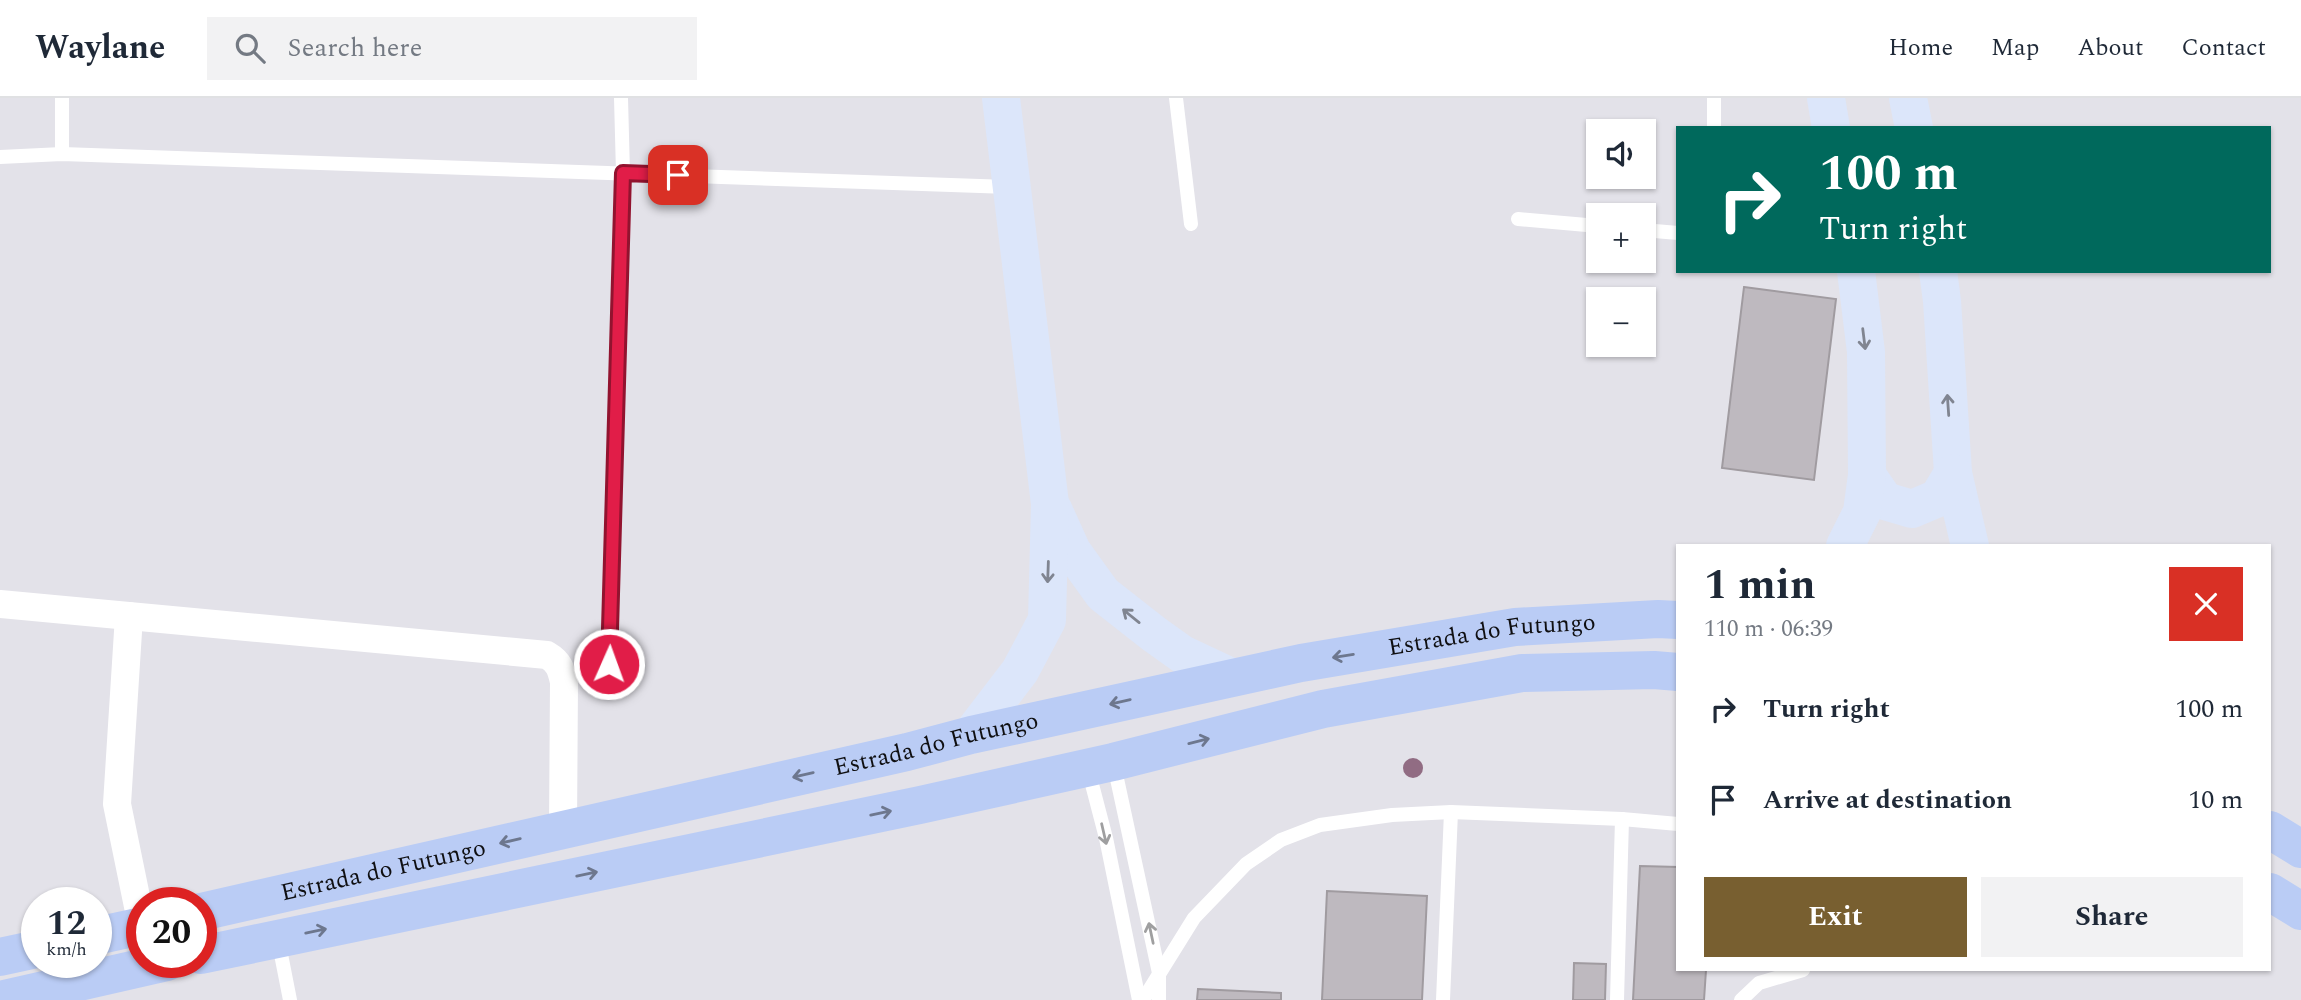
<!DOCTYPE html>
<meta charset="utf-8">
<style>
:root{--surface:#fff;--page:#f2f2f3;--text:#1f2937;--muted:#747a83;--line:#e0e1e3;--accent:#785f30}
body{margin:0;font-family:Spectral,serif;background:var(--page);color:var(--text);height:100vh;display:flex;flex-direction:column;font-size:26px;white-space:nowrap}
*{box-sizing:border-box;margin:0}
p{font-size:23px;color:var(--muted)}
.icon{flex:none;width:38px;height:38px;fill:none;stroke:currentColor;stroke-width:2;stroke-linecap:round;stroke-linejoin:round}
.map{position:relative;flex:1;overflow:hidden}
.details{position:absolute;left:1676px;top:446px;width:595px;height:427px;display:flex;flex-direction:column;background:var(--surface);border-radius:0px;box-shadow:0 2px 5px #0004}
.details>*{flex:none}
.hud{position:absolute;left:1676px;top:28px;width:595px;height:147px;border-radius:0px;box-shadow:0 2px 5px #0004;background:#00695c;color:#fff;overflow:hidden}
.controls{position:absolute;left:1586px;top:21px;display:grid;gap:14px}
.controls a{display:grid;place-items:center;width:70px;height:70px;border-radius:0px;background:var(--surface);box-shadow:0 2px 5px #0004;font-size:35px}
.speed{position:absolute;left:21px;top:789px;display:flex;gap:14px;font-size:35px;font-weight:700;text-align:center}
.speed>*{display:grid;place-content:center;width:91px;height:91px;border-radius:50%;background:var(--surface);box-shadow:0 2px 5px #0004;line-height:1}
.speed small{font-size:18px;font-weight:400}
.speed .limit{border:10px solid #d22;background:#fff;color:#111}
.pin{position:absolute;display:grid;place-items:center;width:60px;height:60px;color:#fff;margin:-30px;border-radius:14px;box-shadow:0 4px 10px #0006}
.me{position:absolute;width:77px;margin:-38px;rotate:2deg;stroke-linejoin:round;filter:drop-shadow(0 0 5px #0008)}
.turn{display:flex;align-items:center;gap:24px;height:147px;padding:0 28px;font-size:32px}
.turn .icon{width:91px;height:91px;stroke-width:2.5}
.turn b{display:block;font-size:49px;line-height:60px}
.round{display:grid;place-items:center;flex:none;width:74px;height:74px;border-radius:0px;background:var(--page)}
.summary{display:flex;align-items:center;justify-content:space-between;height:119px;padding:0 28px}
h1{font-size:42px;font-weight:700;line-height:52px}
.button{display:flex;gap:14px;margin-top:auto;padding:14px 28px}
.button a{flex:1;height:80px;border-radius:0px;background:var(--accent);color:#fff;font-size:28px;font-weight:700;line-height:80px;text-align:center}
.button a+a{background:var(--page);color:var(--text)}
ul{padding:0;list-style:none}
li{display:flex;align-items:center;gap:21px;height:91px;padding:0 28px}
li div{flex:1}
li b{display:block;font-size:26px}
li em{font-style:normal}
header{display:flex;align-items:center;gap:42px;box-sizing:border-box;height:98px;padding:0 35px;background:var(--surface);border-bottom:2px solid var(--line)}
header strong{font-size:33px}
nav{display:flex;gap:38px;margin-inline-start:auto;font-size:24px}
.search{width:490px;height:63px;background:var(--page);display:flex;align-items:center;gap:18px;box-sizing:border-box;padding:0 24px;border-radius:0px;color:var(--muted);font-size:26px}
.map>svg:first-child{display:block}
.building{fill:#beb9bf;stroke:#a09ba0;stroke-width:2}
.lines{fill:none;stroke-linecap:round;stroke-linejoin:round}
.lane{stroke:#fff;stroke-width:14}
.street{stroke:#fff;stroke-width:28}
.secondary{stroke:#dce6fa;stroke-width:38}
.primary{stroke:#baccf5;stroke-width:38}
.tree{fill:#916c83}
.oneway{stroke:#808591}
.oneway2{stroke:#6d778e}
.oneway3{stroke:#9f9fa0}
.route-casing{stroke:#92132f;stroke-width:18}
.route{stroke:#e11d48;stroke-width:12}
.labels{text-anchor:middle;dominant-baseline:central;stroke-width:7;stroke-linejoin:round;paint-order:stroke}
.street-label{font-size:24px;fill:#0f0f11;stroke:#f0eff6}
</style>
<header>
<strong>Waylane</strong>
<div class="search"><svg class="icon" aria-label="search" viewBox="0 0 24 24"><circle cx="10" cy="10" r="6"/><path d="M15 15l6 6"/></svg>Search here</div>
<nav><a>Home</a><a>Map</a><a>About</a><a>Contact</a></nav>
</header>
<div class="map">
<svg width="2301" height="902" viewBox="0 0 2301 902">
<rect width="100%" height="100%" fill="#e3e2e9"/>
<g class="building">
<path d="M1744,189l92,12 -22,181 -92,-12z"/>
<path d="M1640,768l38,1v103h28l-2,30h-71z"/>
<path d="M1327,793l100,5 -5,104h-100z"/>
<path d="M1574,865l32,1 -1,36h-32z"/>
<path d="M1198,891l83,4v7h-84z"/>
</g>
<g class="lines">
<g class="lane">
<path d="M1176,0l15,126"/>
<path d="M1714,30v-30"/>
<path d="M62,56v-56"/>
<path d="M0,59l62,-3 947,33"/>
<path d="M1518,121l80,7"/>
<path d="M1643,132l35,3"/>
<path d="M609,566l14,-491 -2,-75"/>
<path d="M1114,667l45,208v27"/>
<path d="M1088,671l18,69 33,162"/>
<path d="M278,841l12,61"/>
<path d="M1143,902l51,-82 52,-54 35,-24 39,-15 72,-10 59,-3 171,7 56,5"/>
<path d="M1443,902l8,-188"/>
<path d="M1617,902l5,-181"/>
<path d="M1741,902l18,-17 44,-13"/>
</g>
<g class="street">
<path d="M0,506l547,51c12,7 14,14 17,27l-1,147"/>
<path d="M129,518l-12,188 25,122"/>
</g>
<g class="secondary">
<path d="M1826,0l5,30"/>
<path d="M1908,0l6,30"/>
<path d="M1938,173l4,30 11,172 17,73"/>
<path d="M1867,377l18,26 27,8 26,-11 15,-25"/>
<path d="M1053,411l19,42 31,43 51,40 28,20 49,23"/>
<path d="M1845,448l17,-34 5,-37 -1,-123 -10,-81"/>
<path d="M971,637l49,-64 27,-51 3,-116 -49,-406"/>
</g>
<g class="primary">
<path d="M2270,732l31,19"/>
<path d="M2270,794l31,19"/>
<path id="s1" d="M201,814l706,-160 64,-17 330,-72 214,-36 143,-8 20,1"/>
<path d="M96,838l46,-10"/>
<path d="M201,857l719,-150 193,-43 210,-53 199,-36 132,-3 24,2"/>
<path d="M0,859l37,-8"/>
<path d="M0,902l167,-38"/>
</g>
</g>
<circle class="tree" cx="1413" cy="670" r="10"/>
<defs><path id="oneway-shaft" d="M-6 0H5M1.5-3L5.5 0L1.5 3" fill="none" stroke-width="1.6" stroke-linecap="round" stroke-linejoin="round" transform="scale(1.75)"/></defs>
<g class="oneway">
<use href="#oneway-shaft" transform="translate(1864 241) rotate(83)"/>
<use href="#oneway-shaft" transform="translate(1948 307) rotate(-94)"/>
<use href="#oneway-shaft" transform="translate(1048 474) rotate(92)"/>
<use href="#oneway-shaft" transform="translate(1131 518) rotate(-141)"/>
</g>
<g class="oneway2">
<use href="#oneway-shaft" transform="translate(1343 558) rotate(171)"/>
<use href="#oneway-shaft" transform="translate(1120 604) rotate(167)"/>
<use href="#oneway-shaft" transform="translate(1199 643) rotate(-14)"/>
<use href="#oneway-shaft" transform="translate(803 677) rotate(167)"/>
<use href="#oneway-shaft" transform="translate(881 715) rotate(-12)"/>
<use href="#oneway-shaft" transform="translate(510 743) rotate(167)"/>
<use href="#oneway-shaft" transform="translate(587 776) rotate(-12)"/>
<use href="#oneway-shaft" transform="translate(316 833) rotate(-12)"/>
</g>
<g class="oneway3">
<use href="#oneway-shaft" transform="translate(1104 736) rotate(77)"/>
<use href="#oneway-shaft" transform="translate(1151 835) rotate(-102)"/>
</g>
<g class="lines">
<defs>
<path id="route" d="M609,566l14,-491 55,2"/>
</defs>
<use href="#route" class="route-casing"/>
<use href="#route" class="route"/>
</g>
<g class="labels">
<g class="street-label">
<text stroke="none"><textPath href="#s1" startOffset="1321">Estrada do Futungo</textPath></text>
<text stroke="none"><textPath href="#s1" startOffset="754">Estrada do Futungo</textPath></text>
<text stroke="none"><textPath href="#s1" startOffset="187">Estrada do Futungo</textPath></text>
</g>
</g>
</svg>
<div class="controls">
<a><svg class="icon" aria-label="sound" viewBox="0 0 24 24"><path d="M4 9h4l5-4v14l-5-4H4zM17 9q2 3 0 6"/></svg></a>
<a>+</a>
<a>−</a>
</div>
<div class="speed"><div>12<small>km/h</small></div><div class="limit">20</div></div>
<div class="pin" style="left:678px;top:77px;background:#d93025"><svg class="icon" aria-label="arrive" viewBox="0 0 24 24"><path d="M6 21V4h12l-3 4 3 4H6"/></svg></div>
<svg class="me" style="left:609px;top:566px" viewBox="-20 -20 40 40"><circle r="17" fill="#e11d48" stroke="#fff" stroke-width="3"/><path d="M0-11L8 9 0 5-8 9z" fill="#fff"/></svg>
<div class="hud">
<div class="turn"><svg class="icon" aria-label="right" viewBox="0 0 24 24"><path d="M7 20v-9h11M14 6l5 5-5 5"/></svg><div><b>100 m</b>Turn right</div></div>
</div>
<section class="details">
<div class="summary"><div><h1>1 min</h1><p>110 m · 06:39</p></div><a class="round" style="background:#d93025;color:#fff"><svg class="icon" aria-label="close" viewBox="0 0 24 24"><path d="M6 6l12 12M18 6L6 18"/></svg></a></div>
<ul>
<li><svg class="icon" aria-label="right" viewBox="0 0 24 24"><path d="M7 20v-9h11M14 6l5 5-5 5"/></svg><div><b>Turn right</b></div><em>100 m</em></li>
<li><svg class="icon" aria-label="arrive" viewBox="0 0 24 24"><path d="M6 21V4h12l-3 4 3 4H6"/></svg><div><b>Arrive at destination</b></div><em>10 m</em></li>
</ul>
<div class="button"><a>Exit</a><a>Share</a></div>
</section>
</div>
